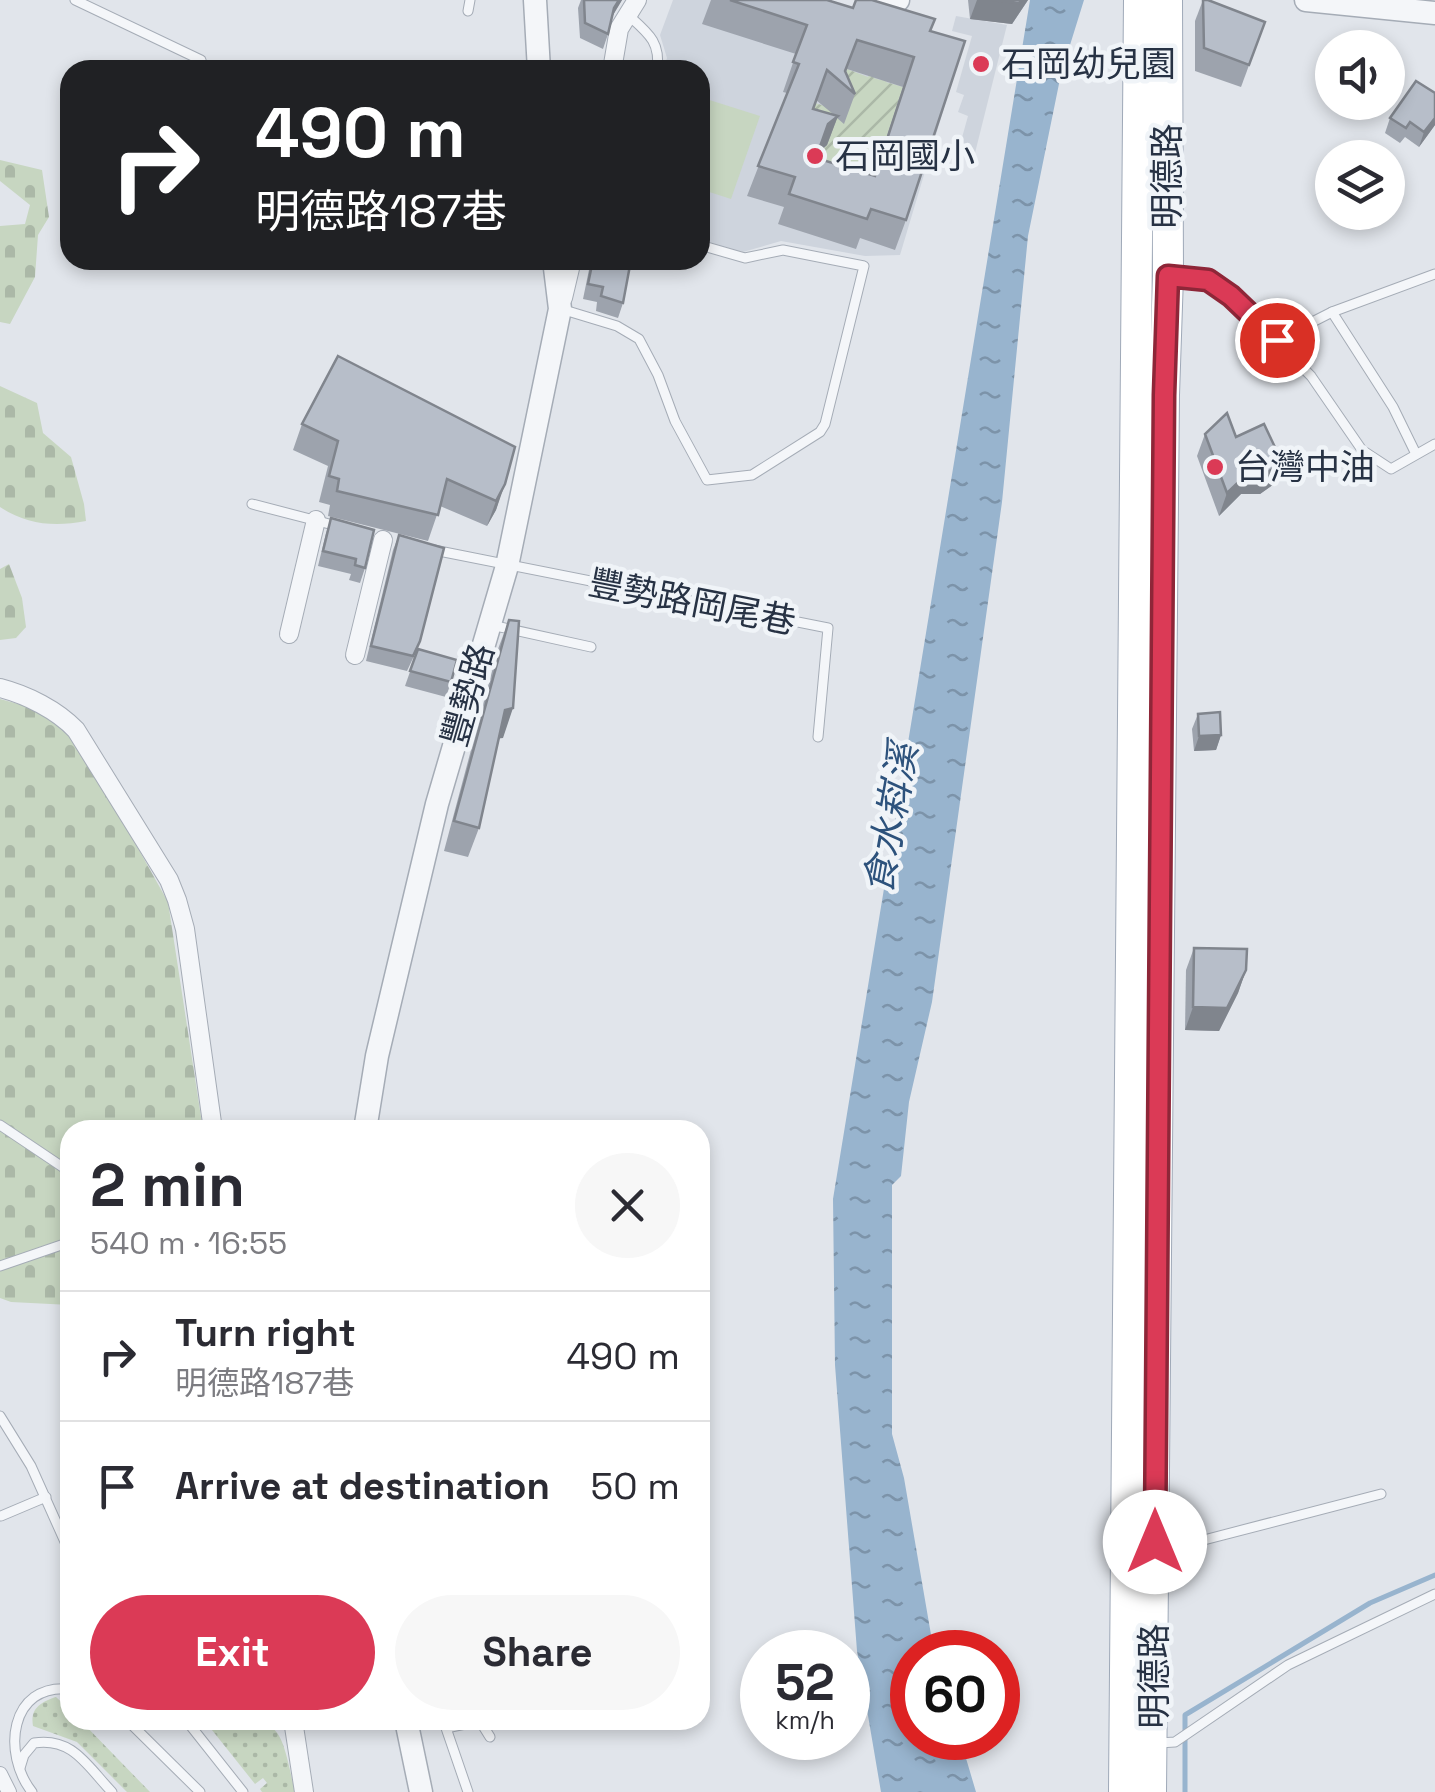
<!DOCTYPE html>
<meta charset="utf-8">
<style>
:root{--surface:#fff;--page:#f7f7f7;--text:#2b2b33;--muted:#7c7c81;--line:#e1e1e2;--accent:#db3a56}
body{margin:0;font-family:"Space Grotesk","Noto Sans TC",sans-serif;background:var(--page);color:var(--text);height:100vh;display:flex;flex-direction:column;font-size:38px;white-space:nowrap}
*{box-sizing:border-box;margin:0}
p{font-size:32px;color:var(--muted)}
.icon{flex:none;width:55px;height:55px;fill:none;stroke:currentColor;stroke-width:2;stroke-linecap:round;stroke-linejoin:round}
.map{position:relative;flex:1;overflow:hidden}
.sheet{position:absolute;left:60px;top:1120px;width:650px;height:610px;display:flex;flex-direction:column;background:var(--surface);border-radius:30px;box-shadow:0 5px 15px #0003}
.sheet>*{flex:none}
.banner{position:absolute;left:60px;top:60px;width:650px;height:210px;border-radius:30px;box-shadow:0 5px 15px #0003;background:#202124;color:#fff;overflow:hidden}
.controls{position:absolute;left:1315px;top:30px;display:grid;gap:20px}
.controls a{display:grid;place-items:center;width:90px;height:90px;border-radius:50%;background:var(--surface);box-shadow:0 5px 15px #0003;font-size:50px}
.speed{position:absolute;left:740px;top:1630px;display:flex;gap:20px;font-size:50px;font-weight:700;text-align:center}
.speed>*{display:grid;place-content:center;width:130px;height:130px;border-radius:50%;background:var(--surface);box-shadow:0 5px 15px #0003;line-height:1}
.speed small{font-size:25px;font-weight:400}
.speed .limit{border:15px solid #d22;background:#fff;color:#111}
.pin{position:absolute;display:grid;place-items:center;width:85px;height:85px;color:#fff;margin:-42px;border:5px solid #fff;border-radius:50%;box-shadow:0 2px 10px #0007}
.me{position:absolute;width:110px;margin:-55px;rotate:0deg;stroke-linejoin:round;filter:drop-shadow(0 0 8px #0008)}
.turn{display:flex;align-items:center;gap:35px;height:210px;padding:0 30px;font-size:45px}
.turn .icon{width:130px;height:130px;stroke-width:2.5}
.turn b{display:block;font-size:70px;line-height:85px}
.round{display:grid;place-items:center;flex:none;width:105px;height:105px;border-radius:52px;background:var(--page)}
.head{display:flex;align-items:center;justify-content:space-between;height:170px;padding:0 30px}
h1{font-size:60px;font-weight:700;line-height:75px}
.cta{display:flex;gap:20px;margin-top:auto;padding:20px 30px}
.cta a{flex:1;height:115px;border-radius:60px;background:var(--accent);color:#fff;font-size:40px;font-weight:700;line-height:115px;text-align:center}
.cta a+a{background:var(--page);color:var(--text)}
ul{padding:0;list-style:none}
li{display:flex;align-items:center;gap:30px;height:130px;padding:0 30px;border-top:2px solid var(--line)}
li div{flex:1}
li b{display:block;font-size:38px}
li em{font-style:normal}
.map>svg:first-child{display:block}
.built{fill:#ced4dd}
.grass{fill:url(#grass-dots)}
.cemetery{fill:url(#cemetery-stones)}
.park{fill:#c7d6c1}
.garden{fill:url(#garden-furrows)}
.water{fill:url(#water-ripples)}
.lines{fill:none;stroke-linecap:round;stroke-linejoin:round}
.stream{stroke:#98b4ce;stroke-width:5}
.service-casing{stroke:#a5acb6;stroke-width:11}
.pedestrian-casing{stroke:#a5acb6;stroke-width:16}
.minor-casing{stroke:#a5acb6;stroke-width:20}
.tertiary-casing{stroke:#a5acb6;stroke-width:25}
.primary-casing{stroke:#9fa9b8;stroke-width:32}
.service{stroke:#f4f6f9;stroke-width:9}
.pedestrian{stroke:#f4f6f9;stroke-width:14}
.minor{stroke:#f4f6f9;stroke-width:18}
.tertiary{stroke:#f4f6f9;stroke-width:22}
.primary{stroke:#fff;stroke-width:30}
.wall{fill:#9da3ad;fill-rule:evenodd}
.shaded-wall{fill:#80858d}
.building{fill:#b7bec9;stroke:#80858d;stroke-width:2.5;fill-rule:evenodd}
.route-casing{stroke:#8e2638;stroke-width:25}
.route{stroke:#db3a56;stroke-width:18}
.poi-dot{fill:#db3a56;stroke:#f0f4f8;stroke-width:4}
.labels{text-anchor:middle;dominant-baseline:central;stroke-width:9;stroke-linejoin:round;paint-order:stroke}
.poi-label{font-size:35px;fill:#273244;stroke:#f0f4f8;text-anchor:start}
.street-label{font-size:35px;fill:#273244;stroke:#f0f4f8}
.water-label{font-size:38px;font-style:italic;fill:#2d527c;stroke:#f0f4f8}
</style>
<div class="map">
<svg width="1435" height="1792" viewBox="0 0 1435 1792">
<defs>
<pattern id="grass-dots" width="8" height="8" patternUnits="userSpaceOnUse" patternTransform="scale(2.5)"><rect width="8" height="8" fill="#c7d6c1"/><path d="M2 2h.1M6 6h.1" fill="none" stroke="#abb8a7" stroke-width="1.8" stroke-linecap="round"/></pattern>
<pattern id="cemetery-stones" width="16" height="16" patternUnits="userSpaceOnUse" patternTransform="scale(2.5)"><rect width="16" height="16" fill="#c7d6c1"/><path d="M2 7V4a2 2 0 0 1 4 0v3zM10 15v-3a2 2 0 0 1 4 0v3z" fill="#abb8a7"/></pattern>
<pattern id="garden-furrows" width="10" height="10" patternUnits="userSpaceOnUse" patternTransform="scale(2.5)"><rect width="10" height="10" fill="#c7d6c1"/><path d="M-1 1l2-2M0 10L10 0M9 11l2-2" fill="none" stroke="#abb8a7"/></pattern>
<pattern id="water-ripples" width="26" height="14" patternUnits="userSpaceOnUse" patternTransform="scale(2.5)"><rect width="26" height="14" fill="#98b4ce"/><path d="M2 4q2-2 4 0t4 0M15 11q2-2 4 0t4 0" fill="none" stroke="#7c93a9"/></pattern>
</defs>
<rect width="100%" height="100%" fill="#e1e5eb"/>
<g class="built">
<path d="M673,0h138l89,40 59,18 -59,197 -35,1 -84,-15 -38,11 -43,-10v-172h-37l4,-12 -7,-23z"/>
<path d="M956,16l51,9 -33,132 -16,-5 10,-36 -10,-4 6,-17 -8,-3 16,-56 -20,-5z"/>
</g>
<g class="grass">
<path d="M56,1697l14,13v10h10l70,72h-23l-50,-50 -44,-16c-3,-17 7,-24 23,-29z"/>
<path d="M204,1720c78,0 74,-3 91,72h-33l-2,-3 7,-6 -4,-5 -8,6z"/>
</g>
<g class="cemetery">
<path d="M0,160l42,10 7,47 -11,18 -3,42 -25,47 -10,-2v-96l25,-2 5,-19 -30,-24z"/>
<path d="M0,386l37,17 6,30 28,24 13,47 2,17c-31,6 -59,4 -86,-14z"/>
<path d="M9,564l13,34 4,29 -10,11 -16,2v-71z"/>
<path d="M0,699l37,10 40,30 91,163 35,228h-133v175l-59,-3 -11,-4z"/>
</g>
<path class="park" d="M700,97l60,19 -29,83 -31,-10z"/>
<path class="garden" d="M847,69l21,8 2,-6 4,7 6,2 7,-4 -1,6 17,5 -39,119 -19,-5 -43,-61 13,-37 10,3 9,-6z"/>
<path class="water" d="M1030,0h54l-23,74 -33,162 -26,266 -70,500 -23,100 -8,74 -9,9v249l12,44 30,174h-22v86h48l16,54h-95l-24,-141 -22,-286 -2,-166z"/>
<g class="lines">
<path class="stream" d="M1185,1792v-77l185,-112 65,-28"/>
<defs>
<g id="service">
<path d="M75,0l126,60 2,10"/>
<path d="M468,11l2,-11"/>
<path d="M628,15c20,18 33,27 29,55"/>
<path d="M1176,277l32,3 23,16 80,80 51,74 29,19 44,-25"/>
<path d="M561,309l56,17 22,13 19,36 17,46 32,59 45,-5 68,-43 5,-8 39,-158 -81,-16 -38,8 -45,-13"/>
<path d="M1332,312l61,95 23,47"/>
<path d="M1277,340l55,-28 103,-38"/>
<path d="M252,504l85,22"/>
<path d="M434,550l394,78 -10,109"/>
<path d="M491,625l100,22"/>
<path d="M0,1125l70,47"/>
<path d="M0,1266l70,-24"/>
<path d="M0,1416l31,50 39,87"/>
<path d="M1,1516l45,-19"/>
<path d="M1160,1541h40l181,-47"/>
<path d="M127,1720l73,72"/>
<path d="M186,1720l57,72"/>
<path d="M1159,1743l16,-1 113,-77 147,-71"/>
<path d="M20,1768l4,-13 10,-12c39,-6 53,23 78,49"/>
<path d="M32,1792c-30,-38 -23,-109 38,-103"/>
<path d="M468,1792l-22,-64 34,-7 10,16"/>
</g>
<path id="pedestrian" d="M0,1774l9,18"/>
<g id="minor">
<path d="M612,70l7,-41 18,-29"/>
<path d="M563,298l9,-38"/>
<path d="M289,634l27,-114"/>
<path d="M355,655l28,-115"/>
<path d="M0,688c27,7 57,22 76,42l93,150 8,20 8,29 28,201"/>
<path d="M293,1720l11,72"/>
</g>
<g id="tertiary">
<path d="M535,0l4,70"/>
<path d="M879,0h19"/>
<path d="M1306,0l129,13"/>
<path d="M365,1130l12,-74 60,-252 70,-238 53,-257 -6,-49"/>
<path d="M406,1720l15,72"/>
</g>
<g id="primary">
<path d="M1124,1792l15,-1792"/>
<path d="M1151,1792l13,-1397 4,-119 -1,-276"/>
</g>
</defs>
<use href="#service" class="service-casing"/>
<use href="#pedestrian" class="pedestrian-casing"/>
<use href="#minor" class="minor-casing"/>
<use href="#tertiary" class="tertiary-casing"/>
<use href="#primary" class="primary-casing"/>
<use href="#service" class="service"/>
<use href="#pedestrian" class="pedestrian"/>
<use href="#minor" class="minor"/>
<use href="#tertiary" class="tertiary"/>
<use href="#primary" class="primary"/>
</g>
<g class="wall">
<path d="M581,0h41l-10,17 -4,17 -5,15 -23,-11 -2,-30z"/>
<path d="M711,0h116l103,31 -24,189 -11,30 -35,-12 -4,11 -78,-25 6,-17 -37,-11 40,-103 -4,-1 13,-38 -94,-30zM847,69l56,18 -29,89 -58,-18 2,-5 9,-8 10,-27 7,6 11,-30 -9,-22zM816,100l17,14 -20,-5z"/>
<path d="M968,0h60l-16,24 -42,-5z"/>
<path d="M1203,0l62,22 -24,65 -46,-16v-50z"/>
<path d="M1435,93v32l-16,22 -14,-10 -5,6 -15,-10 5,-15z"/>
<path d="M591,260h40l-8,43 -5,15 -22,-7 1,-9 -14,-3z"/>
<path d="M302,424l213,23 -19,63 -9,16 -47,-20 -12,35 -100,-25 2,-11 -11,-3 9,-36 -35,-16z"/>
<path d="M1205,434l31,3 46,25 -8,22 -14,10h-19l-22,22 -22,-60z"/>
<path d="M331,518l34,50 -5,15 -11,-3 2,-6 -33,-8 8,-33z"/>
<path d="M399,535l15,121 -7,15 -41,-10 27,-111z"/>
<path d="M509,620l-6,118h-4l-20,90 -11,29 -24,-6 54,-202z"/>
<path d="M418,649l33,33 -5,15 -41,-11z"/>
<path d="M1198,714l23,21 -5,15 -22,1 -2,-22z"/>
<path d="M1194,948l52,22 -8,23 -19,38 -34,-1 1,-60z"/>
</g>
<g class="shaded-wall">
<path d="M619,0h3l-14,23 6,-15z"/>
<path d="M977,0h51l-16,24 -42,-5z"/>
<path d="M838,116l-11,29 -10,9 11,-30z"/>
<path d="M1435,118v7l-16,22 5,-15z"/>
<path d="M1282,462l-8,22 -14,10h-19l-22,22 8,-23 22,-21z"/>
<path d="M505,484l-9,26 -9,16 9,-25z"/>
<path d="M513,708l-10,30 -9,1 11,-29z"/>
<path d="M1221,735l-5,15 -22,1 5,-15z"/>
<path d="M1246,970l-8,23 -19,38 -34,-1 8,-23z"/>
</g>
<g class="building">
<path d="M584,0h35l-5,8 -6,26 -23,-11z"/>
<path d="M730,0h97l26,8 3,-8h16l63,19 -5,12 35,10 -59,179 -35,-11 -4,10 -78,-25 6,-17 -37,-11 41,-102 -6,-2 14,-37zM857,40l57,17 -39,119 -59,-18 12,-34 10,-8 -25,-7 14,-39 28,24 -10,-23z"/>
<path d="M992,0h30l-3,3z"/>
<path d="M1203,0h5l57,22 -16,43 -45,-17z"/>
<path d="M1416,81l19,12v25l-11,14 -14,-10 -4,6 -16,-10z"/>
<path d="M593,260h38l-8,43 -22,-7 2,-9 -15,-3z"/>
<path d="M338,356l177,91 -10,37 -9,17 -49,-22 -9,36 -101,-24 2,-12 -10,-3 9,-35 -36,-17z"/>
<path d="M1227,413l9,24 28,-13 18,38 -14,10h-19l-22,21 -22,-59z"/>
<path d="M331,518l43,12 -9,38 -10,-3 1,-6 -33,-8z"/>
<path d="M399,535l45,13 -24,93 -7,15 -42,-10z"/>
<path d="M509,620l10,1 -6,87 -8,2 -26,118 -25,-7z"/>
<path d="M418,649l39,11 -6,22 -41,-11z"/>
<path d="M1220,712l1,23 -22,1 -1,-22z"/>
<path d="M1194,948l53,1 -1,21 -19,38 -34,-1z"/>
</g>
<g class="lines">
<defs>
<path id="route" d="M1155,1542l9,-1147 4,-119 40,4 23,16 46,44"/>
</defs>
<use href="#route" class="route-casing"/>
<use href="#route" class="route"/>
</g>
<g class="poi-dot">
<circle cx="981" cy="64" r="10"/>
<circle cx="815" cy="156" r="10"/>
<circle cx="1215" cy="467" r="10"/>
</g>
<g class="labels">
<g class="poi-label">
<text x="1001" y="64">石岡幼兒園</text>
<text x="835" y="156">石岡國小</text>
<text x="1235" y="467">台灣中油</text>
</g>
<g class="street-label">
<text transform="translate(1167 176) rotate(-90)">明德路</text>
<text transform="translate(692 602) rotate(11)">豐勢路岡尾巷</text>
<text transform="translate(468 695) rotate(-74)">豐勢路</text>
<text transform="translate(1154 1676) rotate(-90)">明德路</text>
</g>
<g class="water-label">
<text transform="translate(891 819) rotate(-80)">食水嵙溪</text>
</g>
</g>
</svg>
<div class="controls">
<a><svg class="icon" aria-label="sound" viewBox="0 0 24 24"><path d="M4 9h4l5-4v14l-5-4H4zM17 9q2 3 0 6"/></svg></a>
<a><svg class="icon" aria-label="layers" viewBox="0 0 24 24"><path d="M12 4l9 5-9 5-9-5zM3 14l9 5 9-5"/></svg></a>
</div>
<div class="speed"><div>52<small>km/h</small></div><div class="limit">60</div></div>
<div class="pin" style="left:1277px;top:340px;background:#d93025"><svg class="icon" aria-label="arrive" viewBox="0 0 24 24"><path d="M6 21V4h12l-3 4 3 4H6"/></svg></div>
<svg class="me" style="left:1155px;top:1542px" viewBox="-20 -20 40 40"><circle r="19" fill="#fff"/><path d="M0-13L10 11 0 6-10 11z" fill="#db3a56"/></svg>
<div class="banner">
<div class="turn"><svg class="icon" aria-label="right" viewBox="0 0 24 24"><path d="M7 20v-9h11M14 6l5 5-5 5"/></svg><div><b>490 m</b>明德路187巷</div></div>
</div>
<section class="sheet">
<div class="head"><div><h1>2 min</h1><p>540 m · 16:55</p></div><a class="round"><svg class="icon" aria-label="close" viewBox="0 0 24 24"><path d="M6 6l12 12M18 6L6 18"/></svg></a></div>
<ul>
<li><svg class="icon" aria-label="right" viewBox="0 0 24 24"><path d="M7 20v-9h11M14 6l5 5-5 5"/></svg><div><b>Turn right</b><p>明德路187巷</p></div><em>490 m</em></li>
<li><svg class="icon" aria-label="arrive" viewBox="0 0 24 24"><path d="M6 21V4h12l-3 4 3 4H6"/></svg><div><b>Arrive at destination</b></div><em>50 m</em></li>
</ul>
<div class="cta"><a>Exit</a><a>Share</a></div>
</section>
</div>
